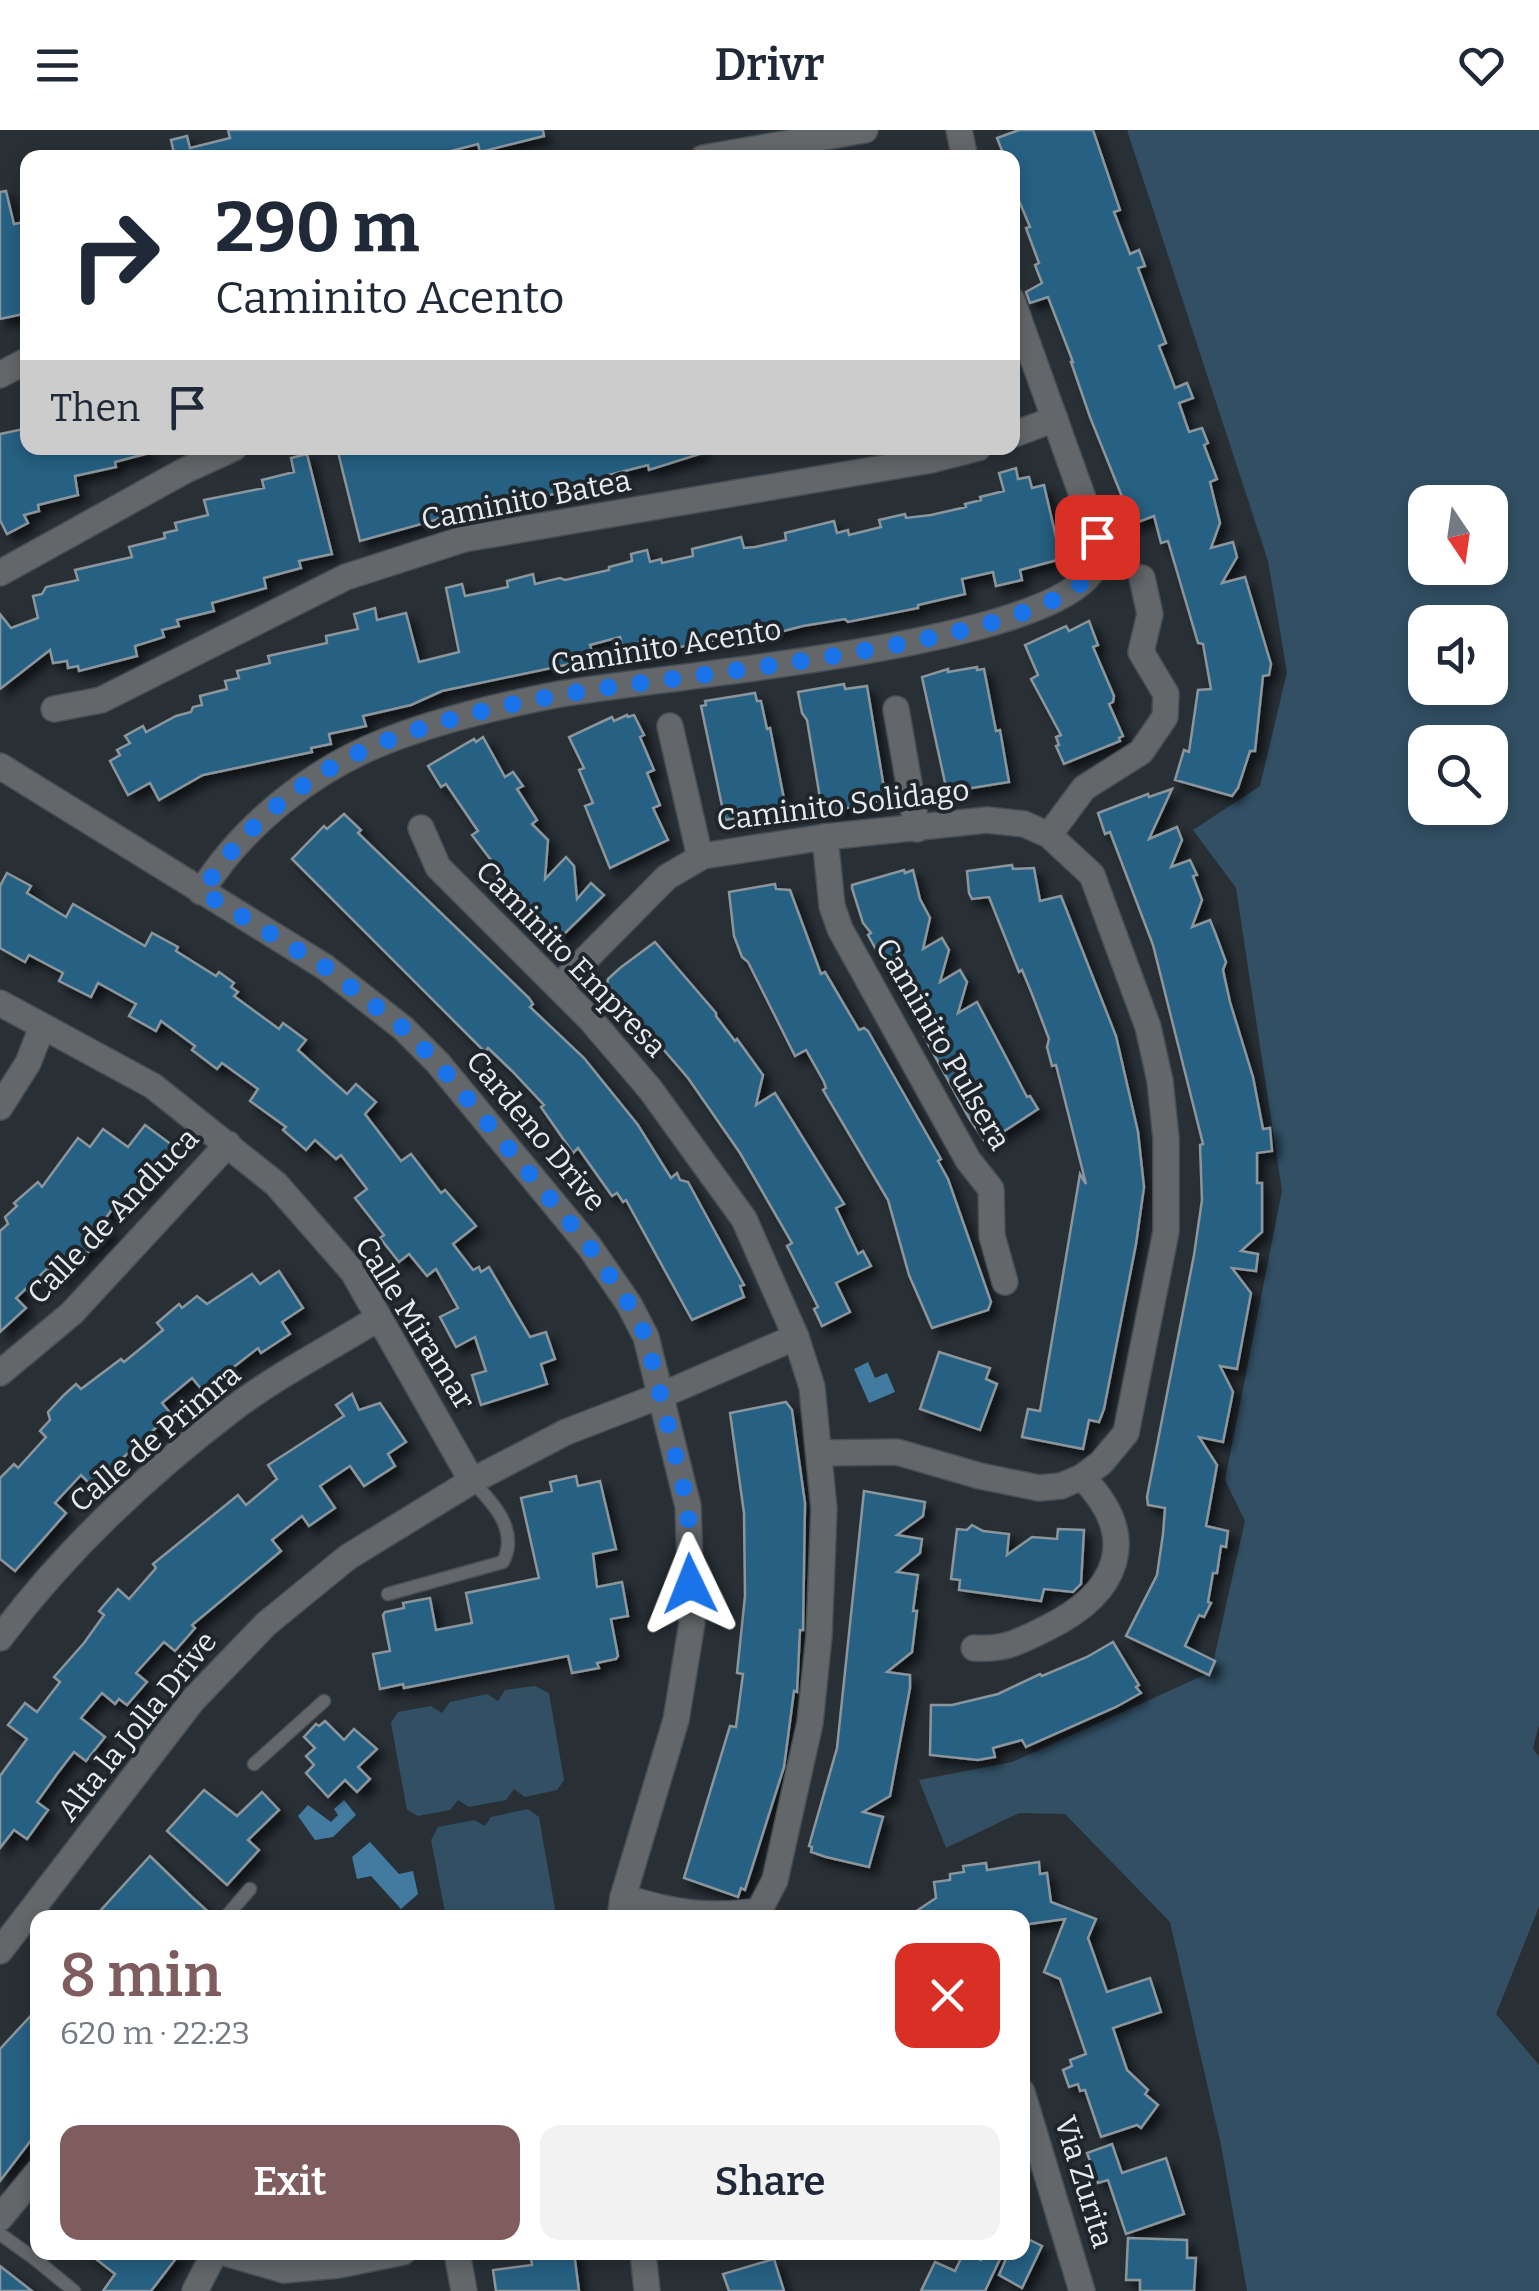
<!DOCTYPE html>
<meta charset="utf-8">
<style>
:root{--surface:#fff;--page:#f2f2f3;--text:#1f2937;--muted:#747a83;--accent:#7f5d5f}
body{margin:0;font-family:Bitter,serif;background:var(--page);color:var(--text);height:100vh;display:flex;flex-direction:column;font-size:38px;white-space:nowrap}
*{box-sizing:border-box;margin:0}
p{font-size:32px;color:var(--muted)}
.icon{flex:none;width:55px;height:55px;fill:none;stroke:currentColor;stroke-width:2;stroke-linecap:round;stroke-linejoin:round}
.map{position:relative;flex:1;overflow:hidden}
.panel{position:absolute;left:30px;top:1780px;width:1000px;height:350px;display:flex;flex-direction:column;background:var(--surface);border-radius:20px;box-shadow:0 5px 15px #0003}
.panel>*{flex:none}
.guide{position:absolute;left:20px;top:20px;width:1000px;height:305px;border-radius:20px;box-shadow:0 5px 15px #0003;background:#fff;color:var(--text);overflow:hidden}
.needle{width:65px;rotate:167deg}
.tools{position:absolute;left:1408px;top:355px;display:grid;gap:20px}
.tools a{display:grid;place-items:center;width:100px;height:100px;border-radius:20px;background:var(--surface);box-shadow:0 5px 15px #0003;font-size:50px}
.pin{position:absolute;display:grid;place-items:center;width:85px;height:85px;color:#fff;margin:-42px;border-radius:20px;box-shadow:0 5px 15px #0006}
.me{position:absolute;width:110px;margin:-55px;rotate:358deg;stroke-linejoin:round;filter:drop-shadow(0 0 8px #0008)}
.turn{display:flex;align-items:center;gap:35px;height:210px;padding:0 30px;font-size:45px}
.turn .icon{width:130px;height:130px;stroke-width:2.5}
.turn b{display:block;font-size:70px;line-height:85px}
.then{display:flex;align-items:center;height:95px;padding:0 30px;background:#0003;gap:20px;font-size:38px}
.round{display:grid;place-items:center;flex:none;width:105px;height:105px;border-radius:20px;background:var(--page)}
.headline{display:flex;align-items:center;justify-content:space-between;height:170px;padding:0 30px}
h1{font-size:60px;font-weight:600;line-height:75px;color:var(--accent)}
.primary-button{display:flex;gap:20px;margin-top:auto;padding:20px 30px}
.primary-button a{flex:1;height:115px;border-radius:20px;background:var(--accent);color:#fff;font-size:40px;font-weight:600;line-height:115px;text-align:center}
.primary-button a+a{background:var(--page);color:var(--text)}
header{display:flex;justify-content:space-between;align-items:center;height:130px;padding:0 30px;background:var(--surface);font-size:45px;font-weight:600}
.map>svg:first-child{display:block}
.green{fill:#324f64;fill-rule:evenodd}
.water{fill:#437a9f}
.building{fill:#286083;stroke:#8b959c;stroke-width:2.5;filter:url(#shadow)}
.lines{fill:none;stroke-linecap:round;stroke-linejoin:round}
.service-casing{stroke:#464e54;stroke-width:15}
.minor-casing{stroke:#464e54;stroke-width:28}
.tertiary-casing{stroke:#464e54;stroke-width:28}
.service{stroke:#63676a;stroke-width:12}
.minor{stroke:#63676a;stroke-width:25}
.tertiary{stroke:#63676a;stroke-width:25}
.route{stroke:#1a73e8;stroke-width:18;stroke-dasharray:0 32.4}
.labels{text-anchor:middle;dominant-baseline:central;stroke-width:8;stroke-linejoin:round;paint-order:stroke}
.street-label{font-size:30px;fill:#e6ebef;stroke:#1e262c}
</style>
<header><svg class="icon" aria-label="menu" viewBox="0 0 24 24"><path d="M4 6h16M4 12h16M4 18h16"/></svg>Drivr<svg class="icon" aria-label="heart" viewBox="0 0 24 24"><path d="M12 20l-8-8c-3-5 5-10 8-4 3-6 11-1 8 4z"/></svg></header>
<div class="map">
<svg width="1539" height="2161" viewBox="0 0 1539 2161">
<defs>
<filter id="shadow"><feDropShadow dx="7" dy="7" stdDeviation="5" flood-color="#0009"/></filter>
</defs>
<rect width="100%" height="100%" fill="#283036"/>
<g class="green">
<path d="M1127,0h412v1595l-6,23 6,9v150l-43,107 43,51v226h-292l-26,-146 -51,-223 -105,-108 -46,-1 -73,35 -27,-68 93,-18 199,-90 34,-151 -20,-41 57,-289 -46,-303 -43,-58 67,-44 27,-114 -19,-111zM1425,372h65v66h-65zM1425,492h65v66h-65zM1425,612h65v66h-65z"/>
<path d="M535,1556l14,7 15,87 -7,10 -32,7 -11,-8 -8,11 -37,7 -11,-7 -8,10 -32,6 -11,-6 -16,-87 7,-11 33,-6 11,7 8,-11 37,-8 11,7 7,-11z"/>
<path d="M528,1679l11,8 16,92 -6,8h-103l-15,-77 7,-13 36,-7 11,6 6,-9z"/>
</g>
<g class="water">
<path d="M868,1232l7,16 12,-5 8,19 -26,11 -15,-34z"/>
<path d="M344,1670l12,15 -23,22 -18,3 -17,-24 10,-11 23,17 7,-7 -4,-6z"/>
<path d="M370,1712l29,32 14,-3 5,23 -17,15 -30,-33 -14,3 -5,-22z"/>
</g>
<g class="building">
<path d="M228,0h315l1,6 -64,16 -2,-8 -54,14h-249l-4,-18 16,-4 3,12 40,-10z"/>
<path d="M1019,0h74l27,80 -6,2 16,42 9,-4 6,16 -7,2 28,75 -7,3 12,31 4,11 12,-5 6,15 -14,5 10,29 13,-4 6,15 -4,2 13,34 -7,3 10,41 -9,25 22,-6 4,15 -15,26 23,-6 26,87 -2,11 -6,1 -8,75h-5l-12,37 -6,8 -57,-16 9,-30 5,2 9,-62 13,-1 -8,-45 -5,-1 -30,-102 -7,2 -7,-27 -21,8 -43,-107 -19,-55h2l-25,-65 -18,6 -4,-11 16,-9 -7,-18 4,-2 -13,-35 4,-1 -18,-43v-26h-7l-8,-20z"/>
<path d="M6,61l8,33 11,-2 3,10v81l-28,6v-127z"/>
<path d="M28,298v20h120l1,5 -34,9 1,5 -41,9 3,19 -40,10 1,6 -15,4 4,8 -21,11 -7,-14v-86z"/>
<path d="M337,318h365l1,5 -54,17 -1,-5 -39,10 2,7 -22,6 -103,18 -126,35z"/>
<path d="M307,324l25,100 -33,7 2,7 -37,10 2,10 -54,15 2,8 -37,9 2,6 -17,4 2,7 -29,9 2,10 -58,15 -1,-5 -10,2 -1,-7 -14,2 -3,-13 -50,39v-75l11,14 27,-10 -5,-22 9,-2 4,-7 32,-7 -3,-10 57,-13 -3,-10 36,-9 -1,-5 13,-3 -2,-7 33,-8 -4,-15 60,-12 -2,-8 32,-8 -3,-14z"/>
<path d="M1016,338l2,11 11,-2 3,11 12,-3 17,74 -41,11 2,10 -26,6 -3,-14 -31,7 3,15 -47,11v3l-70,14 -3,-3 -42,7 -50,13 -1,-5 -52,9 -69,14 -6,-1 -5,-19 -30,8 4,14 -152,32 -31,14 -48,11 3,10 -37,8 2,10 -20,4 1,4 -109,23 -44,25 -9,-17 -22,12 -18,-34 10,-6 -3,-5 13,-7 -5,-7 18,-10 3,6 30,-16 15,-4 2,-5 9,-2 -2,-9 27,-7 -2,-8 14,-3 -2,-7 33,-8 -2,-7 59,-13 -1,-7 32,-7 -4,-15 21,-6 2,12 29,-7 13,49 40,-10 -13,-64 16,-4 3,12 43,-9 -1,-6 26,-7 2,10 25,-6 5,2 44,-10v-3l23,-6 -1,-7 16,-4 3,12 11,-3 1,4 31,-7 -1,-7 49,-12 3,11 11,-1 31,-7 -1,-7 49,-12 3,12 11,-3 1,5 32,-8 -2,-7 26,-6 1,4 25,-3 35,-8 -1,-3 16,-4 -1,-3 24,-6 -5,-18z"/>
<path d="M1089,491l9,24 -5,2 21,49 -1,6 -4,2 14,32 -4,2 1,3 -56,23 -8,-18 3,-1 -3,-8 5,-2 -30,-56 7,-4 -13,-30 41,-19 3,5z"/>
<path d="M977,537v3l7,-1 12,62 4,-1 9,52 -62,10 -25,-115 26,-8v3z"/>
<path d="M844,554l1,5 22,-3 18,108 -1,6 -55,12 -7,-2 -15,-90 -5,-7 -4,-21z"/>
<path d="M755,563l2,8h4l6,28 3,-1 16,81 -61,11 -24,-114 5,-1 -1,-4z"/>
<path d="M627,585l1,2 6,-2 10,20 -4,2 14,33 -7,3 13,32 -7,3 15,32 -58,28 -25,-62 8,-3 -14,-33 5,-2 -15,-31 43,-20 2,4z"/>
<path d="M483,607l22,40 8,-5 10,14 -6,3 20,31 -5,4 16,16 -3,39 21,-22 8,9 3,33 14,-16 13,12 -45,44 -65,-63 3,-8 -25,-33 6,-4 -32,-47 -5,3 -13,-21 46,-27 2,3z"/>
<path d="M1172,659l-23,50 28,-12 5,13 -11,27 19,-7 7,15 -4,1 9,24 -10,27 18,-7 6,15 10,27 -3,8 7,32 23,75 10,52 7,-1 2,23 -15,2v30h5v49l-21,19 17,3 -2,17 -24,-3 19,25 -14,76 -17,-3 13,26 -10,50 -24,-5 18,28 -11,61 22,5 -2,16 -5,-1 -4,27h-4l-5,29 3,1 -7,14 -5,-2 -14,31 30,15 -6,14 -83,-39 31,-61 6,-41 2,-26 -17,-3 -1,-8 47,-242 8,-55 -2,-55 3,-1 -50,-199 -43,-113 -5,2 -7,-21 50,-19 1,3z"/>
<path d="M344,684l17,16 -3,3 171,165 4,6 -3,3 54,51 54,67 33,53 6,-5 3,7 8,2 56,103 -4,1 4,11 -52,23 -66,-120 -3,2 -6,-9 -5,3 -34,-48 -5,5 -32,-46 3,-2 -32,-34 -24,-23 -3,4 -193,-193 32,-33 3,3z"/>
<path d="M1012,735l1,4 21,-1 6,33 21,-5 55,140 22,96 6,55 -8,57 -32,165 -5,13 -10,-2 -6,29 -61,-12 6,-28 12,2 40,-237 6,10 -30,-119 -4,1 -5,-19 2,-8 -17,-45 -10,-24 -3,2 -30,-75 -17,2 -3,-6 -2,-22z"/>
<path d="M904,740l1,3 8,-3 7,29 10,19 -7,31 19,-11 7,12 -9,32 20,-12 7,12 -9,31 19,-11 50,95 3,-1 8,13 -52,34 -17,-25 -101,-183 3,-2 -8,-10 -11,-35v-3z"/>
<path d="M7,743l24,13 -4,7 39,24 7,-13 72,42 7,-13 26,14 -2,4 40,25 3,-4 15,11 -3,4 7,5 -4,4 45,33 4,-6 23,17 -8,10 49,44 9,-10 20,18 -11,12 36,47 10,-7 30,39 4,-3 31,36 -23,18 20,26 6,-3 2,5 8,-5 41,70 16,-5 9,27 -14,5 6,20 -66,21 -9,-30 14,-4 -11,-34 -19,10 -16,-30 18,-9 -22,-39 -9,7 -18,-22 -10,8 -19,-24 4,-3 -29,-37 12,-9 -26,-34 -5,4 -21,-19 -9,10 -23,-20 3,-3 -36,-26 8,-12 -36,-26 -5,6 -25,-19 3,-4 -34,-25 -5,10 -27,-15 7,-12 -38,-21 -7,14 -32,-16 4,-8 -34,-18 -4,7 -25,-14v-62z"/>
<path d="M775,754l1,5 14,1 31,84 4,-2 34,58 5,-2 4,3 73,128 -3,2 10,18 43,123 -3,8 -56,18 -23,-53 -21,-75 -65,-110 3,-2 -2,-6 -18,-32 -11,6 -47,-94 -6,-5 -8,-21 -5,-44z"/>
<path d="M655,812l61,71v3l19,25 2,-2 26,36 -7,30 19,-12 69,111 -8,4 22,46 5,-3 8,15 -35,17 14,29 -28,14 -8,-17 4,-2 -31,-61 5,-3 -52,-90 -52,-75 -81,-94 1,-5 12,-11z"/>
<path d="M145,995l27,20 -17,22 4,3 -18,25 -12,-8 -27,36 9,9 -53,47 -10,-11 -32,30 10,10 -26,24v-101l8,-7 -3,-7 12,-11 -3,-3 24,-21 4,5 36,-49 12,9 13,-18 25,18z"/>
<path d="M279,1141l24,37 -21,14 8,12 -29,19 -3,-5 -55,43 -11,-13 -30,25 9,11 -79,72 -11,-11 -26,28 11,10 -51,58 -15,-12v-81l14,-14 4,4 28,-31 -6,-6 10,-11 -2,-8 16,-17 12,-11 5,5 40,-30 3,3 39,-32 -6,-7 22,-19 3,4 15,-12 10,8 45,-30 8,10z"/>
<path d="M939,1222l51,16 -4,11 11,5 -17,46 -60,-21z"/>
<path d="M352,1264l7,16 21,-7 26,39 -18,12 7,12 -31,20 -14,-20 -30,20 15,22 -26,18 -7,-10 -30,24 9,11 -89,74 3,3 -20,23 -11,-9 -28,31 11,9 -20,23 -8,-6 -4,5 -13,-11 -21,25 24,19 -19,24 -12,-9 -17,22 -20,28 11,8 -21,29 -13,-9 -14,18v-72l27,-37 -19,-14 17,-22 12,9 23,-30 -6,-5 30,-34 20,-28 -5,-4 19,-22 11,10 27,-31 -3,-4 85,-69 8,10 31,-26 -9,-14 76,-49 -8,-11z"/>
<path d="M786,1272l6,8 13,93 -2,127h-3l-3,62 -3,-1 -10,76 -39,123 -4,-2 -3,9 -54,-19 46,-152 6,1 7,-53 -6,-1 8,-77 -1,-83 -14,-100z"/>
<path d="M576,1346l2,10 22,-5 16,68 -23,5 4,33 25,-5 6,34 -17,3 7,37 -2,3 -19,4 2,5 -27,5 -4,-17 -164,32 -1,-4 -23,5 -7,-35 17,-3 -7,-36 2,-3 19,-4 -1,-5 27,-5 6,32 36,-7 -6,-30 73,-15 -18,-80 31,-7 -2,-9z"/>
<path d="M864,1361l61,11 -2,14 -26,19 25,4 -2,14 -23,19 21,3 -5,36h4l-5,41 -25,20 23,3v13l-20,108 -27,16 20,5 -14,50 -43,-10 -15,-5 1,-5 -3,-1 28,-98z"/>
<path d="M972,1395l11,6 26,3 -2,21 25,-18 25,2 1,-10 26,1 -3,54 -8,8 -29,-3 -3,12 -82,-11 1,-10 -9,-1 6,-50 10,1z"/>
<path d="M1113,1512l26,43 -3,2 5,6 -25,14 -90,40 -4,-7 -29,8 2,9 -17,3 -48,-5 1,-50h21l46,-11 42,-20 2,2 45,-19z"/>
<path d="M325,1591l19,19 10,-11 23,20 -19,18 12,12 -13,13 -12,-12 -17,17 -22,-24 8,-8 -8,-9 9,-8 -11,-11 12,-13 3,2z"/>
<path d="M204,1660l33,26 25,-24 17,18 -31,30 11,10 -32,35 -60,-54z"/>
<path d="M150,1726l42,41 23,21h-105l-9,-8z"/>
<path d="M1039,1732l1,12 7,-1 4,29 45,17 -8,19 19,54 43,-14 11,34 -48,16 14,42 21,20 -3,4 13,11 -17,23 -4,-3 -36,12 -16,-47 -5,1 -2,-7 -9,3 -6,-17 9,-4 -2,-6 16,-6 -26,-75 -16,-7 21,-53 -43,6v-7h-116l30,-20 -2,-16 16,-2v-6l14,-2 -1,-6 23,-3 1,7z"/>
<path d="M38,1878v123l-38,50v-132z"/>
<path d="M1112,2014l10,29 44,-15 18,56 -58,20 -18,-54 -10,3 -11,-30z"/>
<path d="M1022,2106l20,10 -20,42 -23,-13 10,-23h13z"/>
<path d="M1128,2108l59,2v18h9l-2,33h-54v-11h-14z"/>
<path d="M87,2122h94l-30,39h-48l12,-17z"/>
<path d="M530,2122h44l5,39h-83l-3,-21 39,-5z"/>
<path d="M964,2122l17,8 4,-8 15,7 -15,32h-64l14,-29 20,9z"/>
<path d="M774,2129l10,32h-55l-6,-17z"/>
<path d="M0,2136l32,25h-32z"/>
</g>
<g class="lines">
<defs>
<g id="service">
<path d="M388,1464l115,-32c16,-32 -9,-58 -31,-81"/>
<path d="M254,1634l70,-63"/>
<path d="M225,1788l25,-29"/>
<path d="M0,2104l35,25 5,-7"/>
<path d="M35,2129l39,32"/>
</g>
<g id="minor">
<path d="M959,0l6,28"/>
<path d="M703,28l162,-28"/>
<path d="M0,245l28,-15"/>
<path d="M1012,305l43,-16"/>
<path d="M0,443l184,-102 50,-23"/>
<path d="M54,579l47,-9 245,-123 118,-38 467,-79 47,-12"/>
<path d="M896,579l21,120"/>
<path d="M670,596l30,131"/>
<path d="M421,698l17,39 152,152 60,70 94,130 52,118 16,50 12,122 -5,127 -9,87 -35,157 -16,31c-51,7 -87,2 -136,-14"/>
<path d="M1049,705l35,-47 57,-36 24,-35 1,-23 -25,-42 9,-38 -8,-36"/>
<path d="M825,707l7,69 8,23 128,231 23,29 1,47 13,46"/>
<path d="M201,762c42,-67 111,-122 185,-151 54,-21 112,-35 169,-46 103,-19 478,-47 535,-121 8,-11 7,-24 7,-37l-85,-237"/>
<path d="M558,857l109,-110 36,-21 122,-19 162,-17 37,4 25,11 43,40 56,152 12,54 6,57v94l-40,201 -25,30 -19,14 -21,9 -22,2 -59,-12 -83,-24 -77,1"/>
<path d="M0,873l153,83 123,98 77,88 119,209"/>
<path d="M0,977l28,-44 14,-36"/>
<path d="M0,1243l72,-60 156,-169"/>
<path d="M0,1508c66,-88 147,-164 234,-230 44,-33 96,-60 143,-89"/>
<path d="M974,1518c32,2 44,-6 73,-20 71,-35 95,-90 35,-151"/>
<path d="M0,1821l193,-251 73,-76 82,-67 124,-76 94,-49 96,-37 134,-58"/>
<path d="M1022,1962l60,199"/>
<path d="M0,2088l38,-46"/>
<path d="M222,2122l62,18 55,-5 64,-13"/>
<path d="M457,2122l7,39"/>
<path d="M195,2161l20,-39"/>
</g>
<g id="tertiary">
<path d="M0,636l325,201 78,61 35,35 151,183 40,58 17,33 42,169 4,117 -16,97 -53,177 -3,21"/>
<path d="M643,2122l4,39"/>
</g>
</defs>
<use href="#service" class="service-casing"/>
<use href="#minor" class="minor-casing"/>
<use href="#tertiary" class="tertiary-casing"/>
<use href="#service" class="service"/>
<use href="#minor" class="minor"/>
<use href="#tertiary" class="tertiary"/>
</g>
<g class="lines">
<path class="route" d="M690,1454l-2,-78 -42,-169 -17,-33 -40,-58 -151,-183 -35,-35 -78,-61 -123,-75c41,-67 110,-123 184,-151 54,-21 112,-35 169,-45 103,-20 478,-49 535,-122 8,-11 7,-24 7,-37"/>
</g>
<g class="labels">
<g class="street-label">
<text transform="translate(526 370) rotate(-11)">Caminito Batea</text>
<text transform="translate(666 517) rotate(-9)">Caminito Acento</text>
<text transform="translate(843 675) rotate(-7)">Caminito Solidago</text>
<text transform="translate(571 829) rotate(46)">Caminito Empresa</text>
<text transform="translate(943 914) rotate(60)">Caminito Pulsera</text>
<text transform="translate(536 1001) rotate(50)">Cardeno Drive</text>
<text transform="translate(113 1086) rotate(-46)">Calle de Andluca</text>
<text transform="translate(415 1193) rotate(58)">Calle Miramar</text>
<text transform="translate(155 1308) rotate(-40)">Calle de Primra</text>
<text transform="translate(137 1596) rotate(-51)">Alta la Jolla Drive</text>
<text transform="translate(1084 2052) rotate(73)">Via Zurita</text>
</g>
</g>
</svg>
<div class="tools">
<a><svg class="needle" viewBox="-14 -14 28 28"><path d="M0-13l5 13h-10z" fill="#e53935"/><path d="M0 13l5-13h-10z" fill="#747a83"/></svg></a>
<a><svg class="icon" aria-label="sound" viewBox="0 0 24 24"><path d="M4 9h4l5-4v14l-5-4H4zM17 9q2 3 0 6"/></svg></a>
<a><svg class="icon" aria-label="search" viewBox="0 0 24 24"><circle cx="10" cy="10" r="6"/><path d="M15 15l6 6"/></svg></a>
</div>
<div class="pin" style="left:1097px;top:407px;background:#d93025"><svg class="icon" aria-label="arrive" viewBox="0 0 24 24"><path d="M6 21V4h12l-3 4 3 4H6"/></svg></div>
<svg class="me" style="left:690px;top:1454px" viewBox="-20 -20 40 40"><path d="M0-17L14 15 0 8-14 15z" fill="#1a73e8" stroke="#fff" stroke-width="4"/></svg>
<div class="guide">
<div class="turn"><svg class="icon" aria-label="right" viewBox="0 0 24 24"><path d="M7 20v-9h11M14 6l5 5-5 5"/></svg><div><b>290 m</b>Caminito Acento</div></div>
<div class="then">Then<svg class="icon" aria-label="arrive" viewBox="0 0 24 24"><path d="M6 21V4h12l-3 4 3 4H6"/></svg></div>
</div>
<section class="panel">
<div class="headline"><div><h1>8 min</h1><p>620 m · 22:23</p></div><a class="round" style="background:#d93025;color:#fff"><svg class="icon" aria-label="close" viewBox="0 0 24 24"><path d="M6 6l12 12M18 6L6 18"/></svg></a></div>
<div class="primary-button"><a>Exit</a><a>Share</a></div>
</section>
</div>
